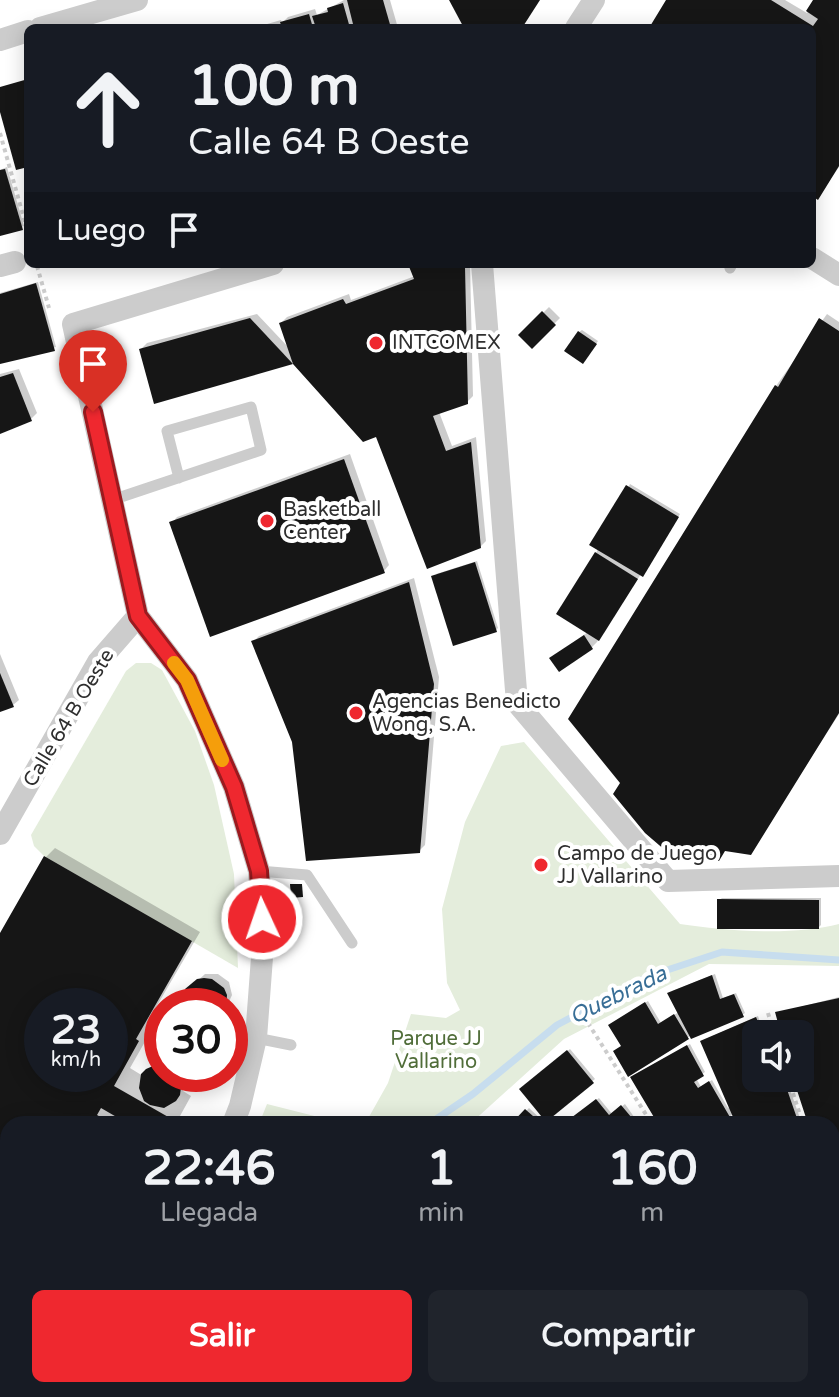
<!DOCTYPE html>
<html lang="es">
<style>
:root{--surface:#171b24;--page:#20242c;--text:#f1f3f6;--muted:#9ea1a6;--accent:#ef282f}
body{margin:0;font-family:"Varela Round",sans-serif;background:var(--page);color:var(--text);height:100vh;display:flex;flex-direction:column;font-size:30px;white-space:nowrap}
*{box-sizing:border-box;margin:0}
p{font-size:26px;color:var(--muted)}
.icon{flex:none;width:44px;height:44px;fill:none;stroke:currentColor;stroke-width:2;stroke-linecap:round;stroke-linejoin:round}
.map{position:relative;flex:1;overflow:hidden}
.panel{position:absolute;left:0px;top:1116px;width:840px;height:282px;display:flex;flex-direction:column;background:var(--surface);border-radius:24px 24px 0 0;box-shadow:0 4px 20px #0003}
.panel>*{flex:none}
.hud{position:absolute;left:24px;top:24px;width:792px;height:244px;border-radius:12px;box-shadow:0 4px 20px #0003;background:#171b24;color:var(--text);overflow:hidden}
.buttons{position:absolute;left:742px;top:1020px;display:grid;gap:16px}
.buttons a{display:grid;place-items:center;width:72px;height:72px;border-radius:12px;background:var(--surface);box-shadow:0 4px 20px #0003;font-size:40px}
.speed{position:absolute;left:24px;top:988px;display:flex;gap:16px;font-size:40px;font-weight:700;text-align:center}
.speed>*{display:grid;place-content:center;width:104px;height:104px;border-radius:50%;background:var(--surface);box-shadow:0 4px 20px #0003;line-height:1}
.speed small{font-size:20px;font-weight:400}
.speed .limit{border:12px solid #d22;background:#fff;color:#111}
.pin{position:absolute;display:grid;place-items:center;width:68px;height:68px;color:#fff;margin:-82px -34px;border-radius:50% 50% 50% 0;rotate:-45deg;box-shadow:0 0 8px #0007}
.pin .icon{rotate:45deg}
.me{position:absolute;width:88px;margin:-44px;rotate:357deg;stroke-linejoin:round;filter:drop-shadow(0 0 6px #0008)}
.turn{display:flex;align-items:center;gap:28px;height:168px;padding:0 32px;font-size:36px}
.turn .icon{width:104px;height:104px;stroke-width:2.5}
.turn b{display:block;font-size:56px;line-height:68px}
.then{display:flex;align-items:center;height:76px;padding:0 32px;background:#0003;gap:16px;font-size:30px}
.eta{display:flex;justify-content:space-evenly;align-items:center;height:136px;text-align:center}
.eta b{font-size:48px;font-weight:700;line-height:56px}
.cta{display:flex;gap:16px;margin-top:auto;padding:16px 32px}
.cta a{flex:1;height:92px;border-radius:12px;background:var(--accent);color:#fff;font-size:32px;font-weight:700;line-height:92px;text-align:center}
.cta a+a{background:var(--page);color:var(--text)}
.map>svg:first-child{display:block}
.green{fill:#e4eddc}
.shadow{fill:#0003;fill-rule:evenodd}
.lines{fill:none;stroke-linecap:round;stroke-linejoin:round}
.stream{stroke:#c7ddee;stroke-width:7}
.building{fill:#161616;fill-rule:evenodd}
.path{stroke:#ccc;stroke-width:4;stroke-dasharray:4 4;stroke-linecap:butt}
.service{stroke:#ccc;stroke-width:11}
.minor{stroke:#ccc;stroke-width:22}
.tertiary{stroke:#ccc;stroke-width:28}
.route-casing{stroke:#9b1a1f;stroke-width:20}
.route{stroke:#ef282f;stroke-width:14}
.slow{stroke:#f59e0b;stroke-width:14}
.poi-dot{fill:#ef282f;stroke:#fff;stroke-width:3}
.labels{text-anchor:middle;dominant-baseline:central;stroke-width:8;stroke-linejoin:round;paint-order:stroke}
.poi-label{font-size:20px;fill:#2f2f2f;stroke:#fff;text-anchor:start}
.street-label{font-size:20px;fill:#2f2f2f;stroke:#fff}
.park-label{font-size:20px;fill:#506d39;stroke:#fff}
.water-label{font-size:22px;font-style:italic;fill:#386e96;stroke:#fff}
</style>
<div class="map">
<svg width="839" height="1397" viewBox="0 0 839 1397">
<rect width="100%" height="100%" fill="#fff"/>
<g class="green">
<path d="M136,663h15l11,7 33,61 19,54 20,89 4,94 -194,-112 -10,-10 -3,-11 95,-164z"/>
<path d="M524,742l156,182c45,7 115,12 159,0v42l-130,-2 -145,75 -94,85h-105l23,-41 23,-69 35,4 14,-8 -13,-27 -5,-74 23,-87 36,-76z"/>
<path d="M267,1104l79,20h-87z"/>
<path d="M249,1390h92l-4,7h-93z"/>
</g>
<g class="shadow">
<path d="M344,0h46l8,28h-145l28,-8 1,3 6,-6 27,-8 2,6z"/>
<path d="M669,0h116l22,13 8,-13h24v167l-21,30 -6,-4v-165h-161z"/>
<path d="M7,167l17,59 -24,9v-65z"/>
<path d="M410,264h60l3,132 -6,6 -28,10 13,34 24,-9 10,104 -6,6 -102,-112 -84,-73 -139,40 -14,-53 6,-6 110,-29 33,35 -9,-26 6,-6 62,-23 2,6 64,-24z"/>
<path d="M38,282l18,65 -56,15v-69z"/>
<path d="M549,307l11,11 -28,28 -11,-11z"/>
<path d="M827,314l12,8v392l-89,139 26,-467z"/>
<path d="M582,330l16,11 -13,19 -6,-28z"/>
<path d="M19,369l18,44 -6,6 -31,13v-58z"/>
<path d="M350,454l39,111 -5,6 -212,-48 5,-6z"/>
<path d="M630,484l50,30 -35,58 -4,2 -44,68 -5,5 -34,6 30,-21 8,-79z"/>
<path d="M477,561l21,67 -2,2 -60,-56z"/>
<path d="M414,578l25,99 -14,168 -6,6 -126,-109 -40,-100 6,-6z"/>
<path d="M0,654l19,46 -6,5 -13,5z"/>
<path d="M55,848l145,84 -52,89 7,3 -25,44 13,8 19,-17v15h25l-4,17 8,5 -11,20 9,5 -2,3h-68l4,-6 -7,-4 -6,10h-102v98l-2,3 -6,-3v-287l46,-78zM42,1006h68v68h-68z"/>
<path d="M722,898h99v27l-2,2 -100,-27z"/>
<path d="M205,974h13l11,8 3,13 -5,11h-42l9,-22z"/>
<path d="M715,974l8,24 13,-5 9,20 -3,2 -54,22 -64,9 -11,-23 35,-22 13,22 18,-11 -7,-21z"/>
<path d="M839,997v211l-7,-14v-70h-22l-14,-46h4v-44h-17l-6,-21z"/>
<path d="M758,1016l6,18h-8v44h30l16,46h-64l-5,-10 -15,10h-58l-26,-49 56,-31 15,28 -9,6 5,9 11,-7 16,28 2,-2 -26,-66z"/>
<path d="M570,1049l25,30 -49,40 -24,-30z"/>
<path d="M599,1098l13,16 13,-10 14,20h-74z"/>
<path d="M529,1108l17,16h-32z"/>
<path d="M355,1390h43l14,5 1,-4 -2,-1h131l16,7h-206z"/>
<path d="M609,1390h12l-4,5z"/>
<path d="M707,1390h103l-5,7h-103z"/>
</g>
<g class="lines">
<g class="stream">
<path d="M429,1124l44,-30 84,-69 92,-49 73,-24 117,8"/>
<path d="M309,1397l1,-7"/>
</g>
</g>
<g class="building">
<path d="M347,0h36l8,28h-37z"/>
<path d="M449,0h91l-18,28h-58z"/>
<path d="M666,0h105l42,26 5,-7 -12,-8 7,-11h26v166l-21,34 -6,-4v-168h-163z"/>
<path d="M343,3l7,25h-34l-4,-12 16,-4 -1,-4z"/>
<path d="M309,14l4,14h-31l-2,-6z"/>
<path d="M28,79v88l-12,3 -16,-58v-25z"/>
<path d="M5,169l18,61 -23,6v-66z"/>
<path d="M408,264h56l1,3 3,137 -35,12 13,35 25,-9 10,106 -54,21 -51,-132 -13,5 -70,-78 -14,-41 64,-24 3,5 68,-25z"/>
<path d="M36,283l19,68 -55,13v-70z"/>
<path d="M542,311l14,14 -24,24 -14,-14z"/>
<path d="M250,318l43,46 -139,40 -15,-55z"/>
<path d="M819,318l20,13v382l-88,142 -26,-4 -6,10 -46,-4 -28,-24 -32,-39 7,-11 -52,-64 207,-334 3,2z"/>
<path d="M578,331l19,13 -14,20 -19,-13z"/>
<path d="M13,373l19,48 -32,13v-57z"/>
<path d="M344,459l41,114 -175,64 -41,-115z"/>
<path d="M626,485l53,32 -36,60 -54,-32z"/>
<path d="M595,552l43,27 -39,62 -43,-27z"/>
<path d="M475,562l22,70 -44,14 -22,-70z"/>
<path d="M409,582l25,102 -14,169 -114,8 -14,-119 -41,-101z"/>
<path d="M584,635l9,14 -34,23 -10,-14z"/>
<path d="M0,673l14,34 -14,5z"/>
<path d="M44,856l148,85 -56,98 3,2 -25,45 56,32 -3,6h-50l3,-5 -19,-11 -4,7 12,7 -1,2h-100l-2,103 -6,-3v-291zM42,1006h68v68h-68z"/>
<path d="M290,884h12l1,13 -12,1z"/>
<path d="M717,899l102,1v29h-102z"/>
<path d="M712,975l8,24 14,-5 10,23 -53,22 -24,-46z"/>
<path d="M204,978l8,1 12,9 3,7 -1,11h-43l2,-17 12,-10z"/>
<path d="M839,998v212l-2,1 -5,-12v-75h-24l-15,-46h7v-44h-19l-6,-22z"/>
<path d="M645,1002l13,22 16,-10 15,25 -61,38 -15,-26 8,-5 -13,-21z"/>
<path d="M756,1017l7,17h-7v44h27l16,46h-63l-36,-83z"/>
<path d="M687,1045l17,31 -10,6 4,6 11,-7 22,38 -9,5h-64l-28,-47z"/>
<path d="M567,1050l27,33 -48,39 -27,-33z"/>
<path d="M160,1063l2,11h18l2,6 -2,15 -4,6 -12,7 -14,-3 -6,-4 -5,-13 2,-14 5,-5z"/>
<path d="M596,1099l13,16 12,-10 16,19h-74z"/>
<path d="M525,1109l17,15h-31z"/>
<path d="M8,1283v92l-8,7v-92z"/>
<path d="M839,1300v66l-7,3v-65z"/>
<path d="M101,1390h90l-5,7h-79z"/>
<path d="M353,1390h37l20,6 -60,1z"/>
<path d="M513,1390l-2,7h-88l-19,-6z"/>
<path d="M515,1390h20l16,7h-38z"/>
<path d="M704,1390h46l10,7h-60z"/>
<path d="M757,1390h55l-5,7h-40z"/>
</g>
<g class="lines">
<g class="path">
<path d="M0,133l28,100"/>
<path d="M37,266l12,42"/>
<path d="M768,1013l6,21"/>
<path d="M588,1023l64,101"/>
<path d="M788,1078l15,46"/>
</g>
<g class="service">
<path d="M730,268l2,-4"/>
<path d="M112,500l149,-50 -10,-43 -84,24 12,47"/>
<path d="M259,871l48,4 45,68"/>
<path d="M256,1038l35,7"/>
<path d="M0,1236l8,-2"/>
<path d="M66,1390l6,7"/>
<path d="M214,1397l5,-7"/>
</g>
<g class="minor">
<path d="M40,28l97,-28"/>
<path d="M576,28l18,-28"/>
<path d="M0,40l28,-9"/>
<path d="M812,258l27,17"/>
<path d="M482,264l35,439 151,178 171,-5"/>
<path d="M0,266l15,-4"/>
<path d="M0,834l98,-172 40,-46"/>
<path d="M233,1124l7,-18 16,-68 7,-94 -4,-73 -25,-84 -47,-107 -49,-64 -65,-292 200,-60"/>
<path d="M576,1390l11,7"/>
<path d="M20,1397l8,-7"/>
</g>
<g class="tertiary">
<path d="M832,1245l7,-3"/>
<path d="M659,1397l5,-7"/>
</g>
</g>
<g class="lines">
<defs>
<path id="route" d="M93,412l45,204 49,64 47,107 25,84 3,48"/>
</defs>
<use href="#route" class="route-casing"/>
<use href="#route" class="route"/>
<path class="slow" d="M174,663l13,17 35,80"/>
</g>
<g class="poi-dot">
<circle cx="376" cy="343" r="8"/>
<circle cx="267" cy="521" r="8"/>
<circle cx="356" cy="713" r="8"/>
<circle cx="541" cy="865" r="8"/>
</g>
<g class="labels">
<g class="poi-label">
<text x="392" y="343">INTCOMEX</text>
<text x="283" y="510">Basketball<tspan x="283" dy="23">Center</tspan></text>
<text x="372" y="702">Agencias Benedicto<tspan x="372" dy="23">Wong, S.A.</tspan></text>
<text x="557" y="854">Campo de Juego<tspan x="557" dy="23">JJ Vallarino</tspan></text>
</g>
<g class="street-label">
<text transform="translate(69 718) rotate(-59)">Calle 64 B Oeste</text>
</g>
<g class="park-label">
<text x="436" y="1039">Parque JJ<tspan x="436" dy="23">Vallarino</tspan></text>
</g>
<g class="water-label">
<text transform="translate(618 995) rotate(-26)">Quebrada</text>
</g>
</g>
</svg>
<div class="buttons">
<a><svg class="icon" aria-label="sound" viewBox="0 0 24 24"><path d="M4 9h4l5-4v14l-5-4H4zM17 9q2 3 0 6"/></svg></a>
</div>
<div class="speed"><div>23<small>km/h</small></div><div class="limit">30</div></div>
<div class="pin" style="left:93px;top:412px;background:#d93025"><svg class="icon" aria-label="arrive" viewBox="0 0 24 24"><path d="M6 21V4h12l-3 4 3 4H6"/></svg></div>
<svg class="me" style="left:262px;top:919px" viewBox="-20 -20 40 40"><circle r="17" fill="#ef282f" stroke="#fff" stroke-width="3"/><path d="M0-11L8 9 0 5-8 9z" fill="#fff"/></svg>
<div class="hud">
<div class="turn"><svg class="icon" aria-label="ahead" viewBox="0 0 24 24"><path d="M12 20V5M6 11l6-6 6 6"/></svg><div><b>100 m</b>Calle 64 B Oeste</div></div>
<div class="then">Luego<svg class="icon" aria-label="arrive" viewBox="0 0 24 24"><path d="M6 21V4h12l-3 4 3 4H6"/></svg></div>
</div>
<section class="panel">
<div class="eta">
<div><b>22:46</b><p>Llegada</p></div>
<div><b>1</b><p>min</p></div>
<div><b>160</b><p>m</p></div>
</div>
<div class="cta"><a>Salir</a><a>Compartir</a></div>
</section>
</div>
